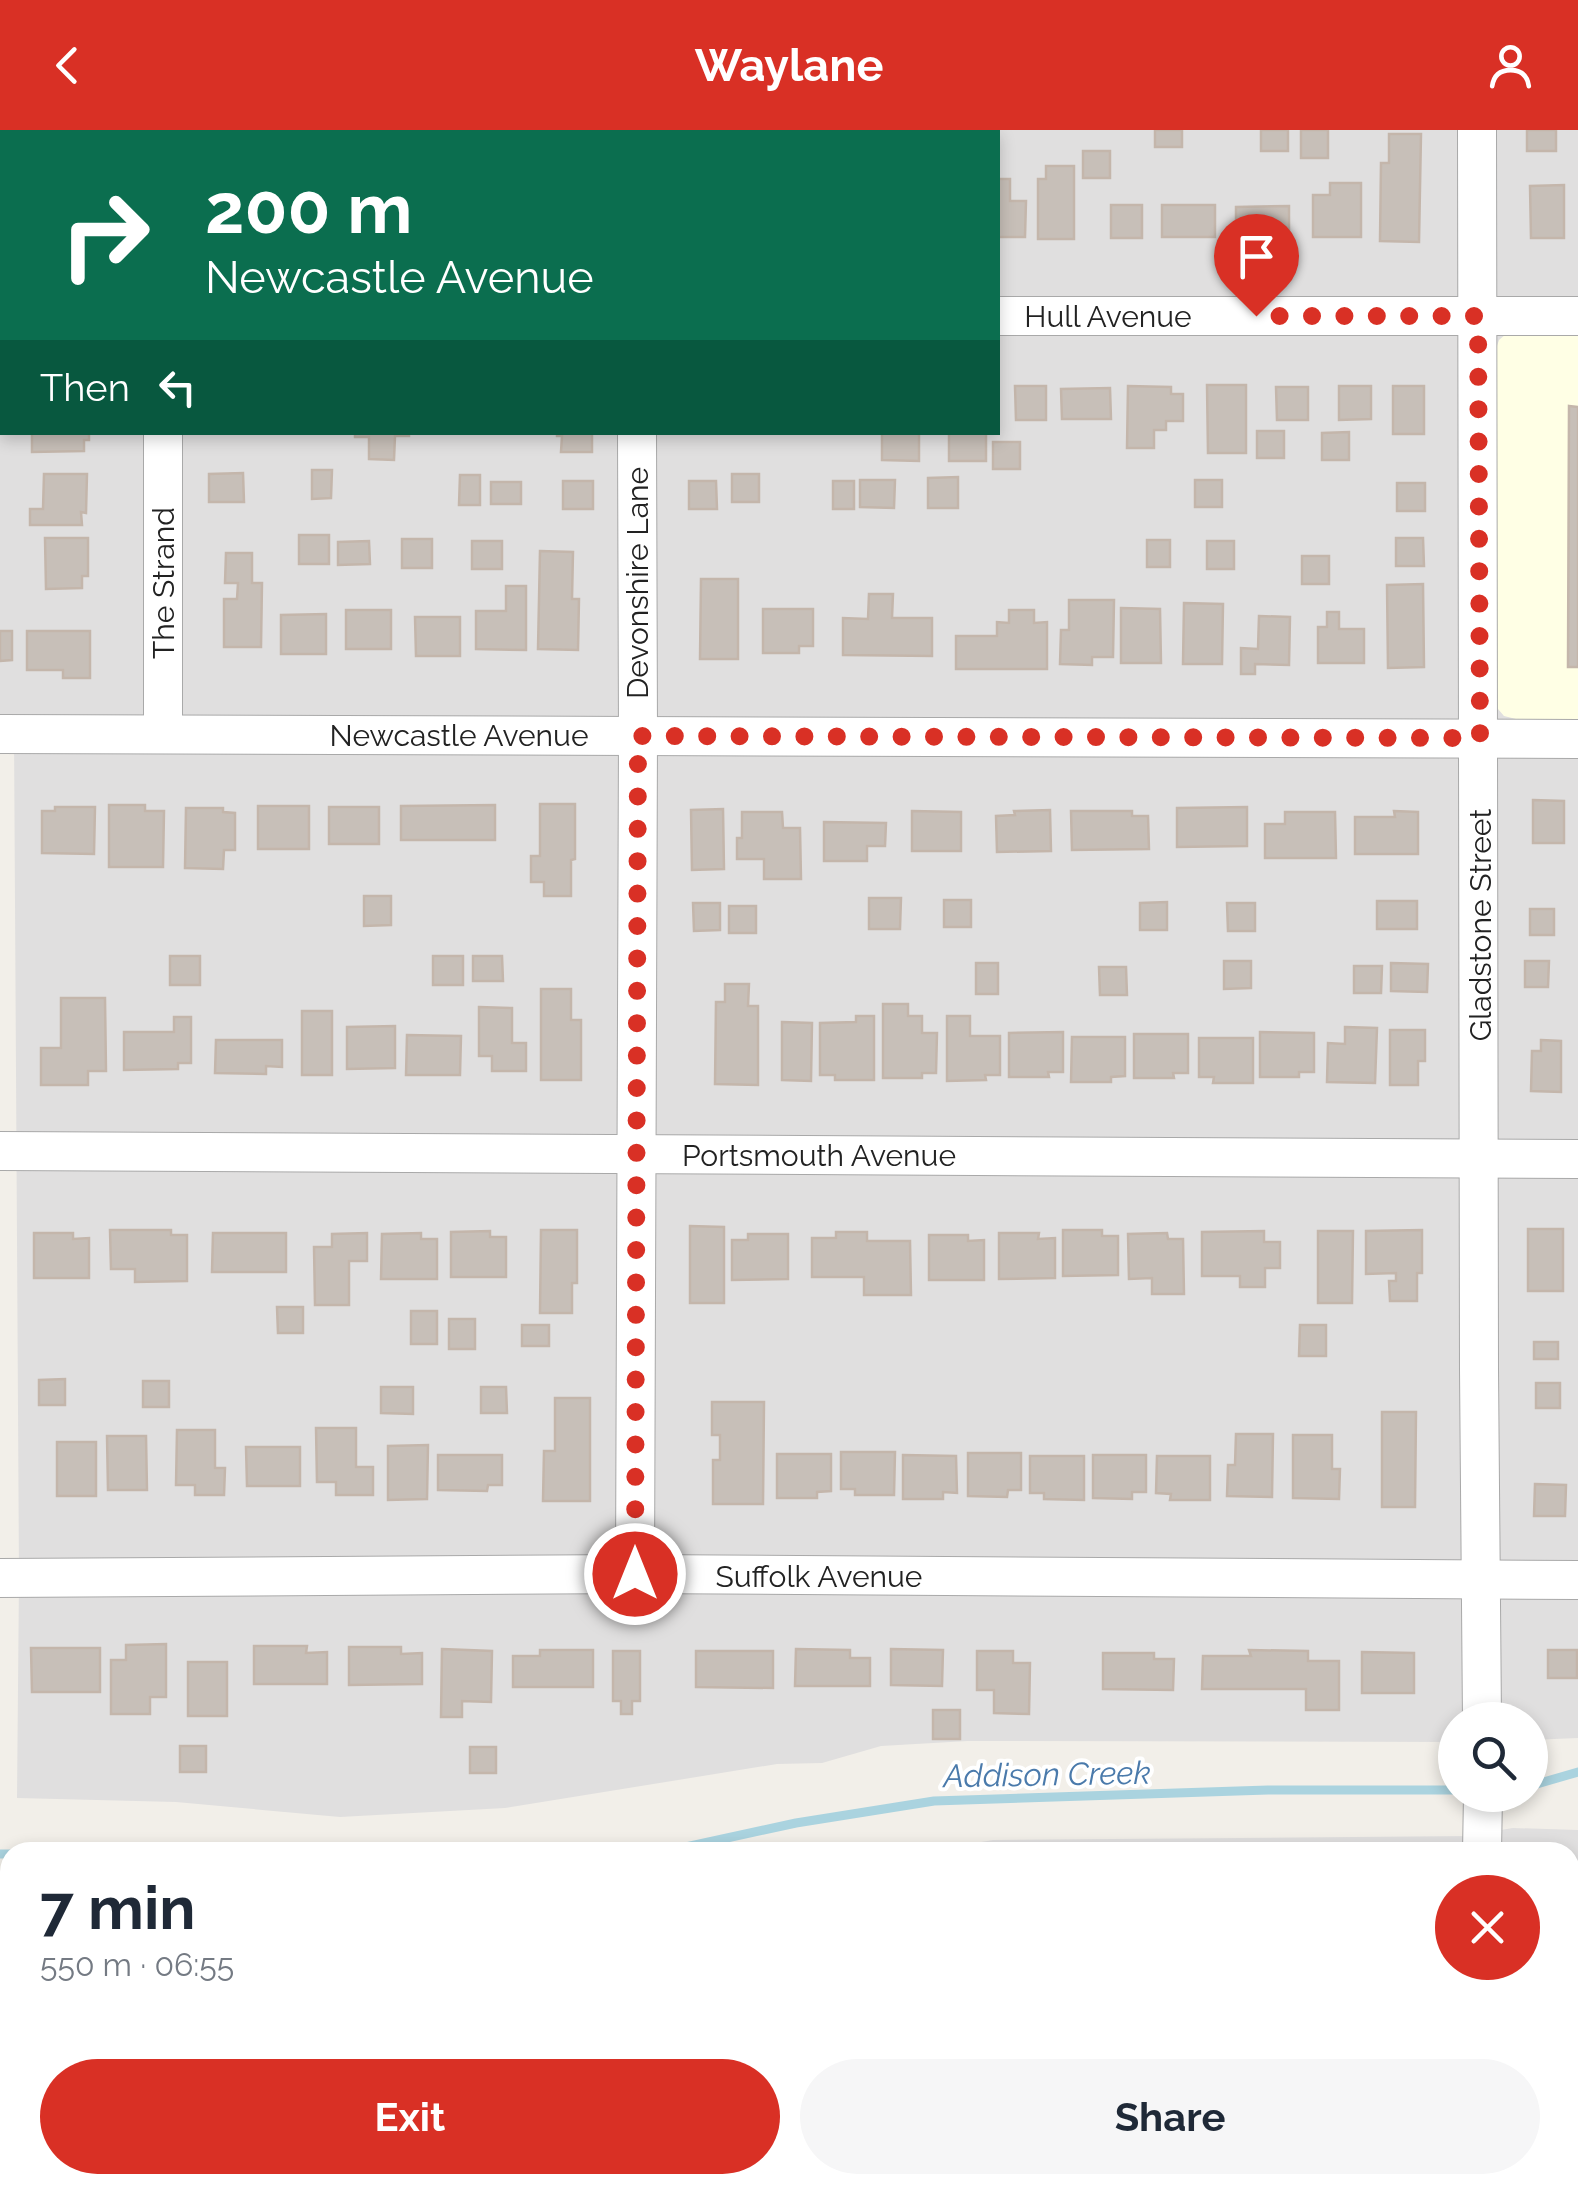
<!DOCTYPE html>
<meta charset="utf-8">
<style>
:root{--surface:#fff;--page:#f6f6f7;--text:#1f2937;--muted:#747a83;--accent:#d93025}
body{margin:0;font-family:Raleway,sans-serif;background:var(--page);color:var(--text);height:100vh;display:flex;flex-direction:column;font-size:38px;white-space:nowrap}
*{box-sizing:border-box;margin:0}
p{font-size:32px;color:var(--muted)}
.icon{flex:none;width:55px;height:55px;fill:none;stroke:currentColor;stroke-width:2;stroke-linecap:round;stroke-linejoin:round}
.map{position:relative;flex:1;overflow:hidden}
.details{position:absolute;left:0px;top:1712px;width:1580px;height:352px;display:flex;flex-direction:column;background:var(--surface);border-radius:30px 30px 0 0;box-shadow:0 5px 15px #0003}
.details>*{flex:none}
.banner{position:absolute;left:0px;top:0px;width:1000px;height:305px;box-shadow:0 5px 15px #0003;background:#0b6e4f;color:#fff;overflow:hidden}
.tools{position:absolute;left:1438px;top:1572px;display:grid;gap:20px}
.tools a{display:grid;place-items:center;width:110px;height:110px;border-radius:50%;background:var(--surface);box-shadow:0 5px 15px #0003;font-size:50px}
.pin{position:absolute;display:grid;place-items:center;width:85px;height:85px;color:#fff;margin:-102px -42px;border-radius:50% 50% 50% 0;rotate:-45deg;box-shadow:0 0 10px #0007}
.pin .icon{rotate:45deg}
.me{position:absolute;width:110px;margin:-55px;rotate:0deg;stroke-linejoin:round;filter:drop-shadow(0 0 8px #0008)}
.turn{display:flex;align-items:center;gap:35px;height:210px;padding:0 40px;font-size:45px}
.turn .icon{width:130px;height:130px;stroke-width:2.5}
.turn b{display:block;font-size:70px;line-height:85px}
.then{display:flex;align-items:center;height:95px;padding:0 40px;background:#0003;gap:20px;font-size:38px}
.round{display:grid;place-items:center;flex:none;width:105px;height:105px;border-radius:52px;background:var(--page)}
.overview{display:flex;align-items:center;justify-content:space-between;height:170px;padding:0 40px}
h1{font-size:60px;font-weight:700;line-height:75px}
.action{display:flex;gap:20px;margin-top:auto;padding:20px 40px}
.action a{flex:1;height:115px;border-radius:60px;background:var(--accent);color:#fff;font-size:40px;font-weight:700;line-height:115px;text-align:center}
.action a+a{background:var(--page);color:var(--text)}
header{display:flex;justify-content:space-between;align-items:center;height:130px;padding:0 40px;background:var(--accent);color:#fff;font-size:45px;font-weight:700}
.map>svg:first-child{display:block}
.residential{fill:#e0dfdf}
.education{fill:#ffffe5}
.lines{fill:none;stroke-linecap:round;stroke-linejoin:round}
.stream{stroke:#aad3df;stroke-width:9}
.building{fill:#c7bfb8;stroke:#c4b6ab;stroke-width:2.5}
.minor-casing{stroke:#a9a9a9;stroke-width:40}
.minor{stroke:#fff;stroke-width:38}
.route{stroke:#d93025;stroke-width:18;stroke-dasharray:0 32.4}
.labels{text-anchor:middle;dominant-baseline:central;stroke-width:8;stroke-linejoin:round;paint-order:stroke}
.street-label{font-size:30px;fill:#222;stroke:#fff}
.water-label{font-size:32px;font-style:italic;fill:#4a7aab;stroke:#fff}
</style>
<header><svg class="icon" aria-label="back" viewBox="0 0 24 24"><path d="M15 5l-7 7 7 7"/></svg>Waylane<svg class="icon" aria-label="person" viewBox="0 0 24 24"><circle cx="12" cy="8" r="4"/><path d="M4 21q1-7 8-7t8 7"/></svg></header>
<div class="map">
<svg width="1578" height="2063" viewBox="0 0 1578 2063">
<rect width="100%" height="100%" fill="#f2efe9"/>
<g class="residential">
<path d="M30,0h1548v1608l-48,2v-20h-75v22l-487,-1 -87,5 -59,17 -45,1 -272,44 -165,9 -164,-15 -159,-4 2,-220 -5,-844 -1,-19h-13v-519l2,-5v241h996v-300h-969z"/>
<path d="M1513,1698l65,2v363h-1556v-8h1548v-333h-648l71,-12 472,-4z"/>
</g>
<path class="education" d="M1578,203v386h-62l-12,-3 -6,-7 -3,-10v-347l4,-12 7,-6z"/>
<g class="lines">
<g class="stream">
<path d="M1530,1656l48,-14"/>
<path d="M645,1722l27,-2 124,-27 138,-22 334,-11h187"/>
<path d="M0,1724h10"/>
</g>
</g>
<g class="building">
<rect x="1155" y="0" width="27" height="17"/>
<rect x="1261" y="0" width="27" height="21"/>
<rect x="1301" y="0" width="27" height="28"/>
<rect x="1527" y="0" width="29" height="21"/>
<path d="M1389,4h32l-2,108 -39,-1 1,-78h8z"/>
<rect x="1083" y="21" width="27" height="27"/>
<path d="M1046,36h28v73h-36v-60h8z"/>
<path d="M998,49h12v22h16l-1,36h-27z"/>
<path d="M1330,53h31v54h-48v-42h17z"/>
<path d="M1564,55v53h-33l-1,-52z"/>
<rect x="1111" y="75" width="31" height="33"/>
<rect x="1162" y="75" width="53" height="32"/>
<path d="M1289,76v33h-53v-32z"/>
<path d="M1207,255h39v68h-38z"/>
<path d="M1015,256h31v34h-30z"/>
<path d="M1128,256l43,1v7h12v27h-17v9h-12v18h-27z"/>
<path d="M1339,256h32v33l-32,1z"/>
<rect x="1393" y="256" width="31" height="48"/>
<path d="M1276,257h32v33h-31z"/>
<path d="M1110,258l1,31h-49l-1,-30z"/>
<path d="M1569,276l9,1v260h-10z"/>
<rect x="1257" y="301" width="27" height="27"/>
<path d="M32,302h57v8h-5v11l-52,1z"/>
<path d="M355,302h54v4h-14l-1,24 -25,-1v-22h-14z"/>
<path d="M557,302h35v20h-31l1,-16h-5z"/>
<path d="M882,302h37v29l-37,-1z"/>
<rect x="949" y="302" width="37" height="29"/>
<path d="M1349,302v28h-27v-27z"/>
<rect x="993" y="312" width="27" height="27"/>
<path d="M312,340h20l-1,28 -19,1z"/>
<path d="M243,343l1,29h-35v-28z"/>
<path d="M44,344h43l-1,39 -5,-1 1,13h-52v-16h13z"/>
<rect x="732" y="344" width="27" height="28"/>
<path d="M460,345h20v30h-21z"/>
<path d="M958,347v31h-30v-30z"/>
<path d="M860,350h35l-1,28 -34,-1z"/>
<rect x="1195" y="350" width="27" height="27"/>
<rect x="563" y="351" width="30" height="28"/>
<path d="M689,351h27l1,28h-28z"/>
<rect x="833" y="351" width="21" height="28"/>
<rect x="491" y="352" width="30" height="22"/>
<rect x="1397" y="353" width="28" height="28"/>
<rect x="299" y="405" width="30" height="29"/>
<path d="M45,408h43v38h-6v12l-36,1z"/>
<path d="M1396,408h27l1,28h-28z"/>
<rect x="402" y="409" width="30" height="29"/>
<rect x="1147" y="410" width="23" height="27"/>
<path d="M369,411l1,23 -32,1v-23z"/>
<rect x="472" y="411" width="30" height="28"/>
<rect x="1207" y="411" width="27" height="28"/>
<path d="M540,421l33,1 -1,47h7l-1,51 -40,-1z"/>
<path d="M226,423h26v30h10l-1,64h-37v-48h13l1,-16h-13z"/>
<rect x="1302" y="426" width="27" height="28"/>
<path d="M701,449h37v80h-38z"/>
<path d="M1423,454l1,83 -36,1 -1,-83z"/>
<path d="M506,456h20v64l-50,-1v-38h30z"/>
<path d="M869,464h24l-1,24h40v38l-89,-1v-37l25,1z"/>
<path d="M1069,470h45l-1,57h-21v8l-32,-1 1,-34h8z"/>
<path d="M1184,473l39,1 -1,60h-39z"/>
<path d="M1121,478l39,1 1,54h-40z"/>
<path d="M763,479h50v37h-14v7h-36z"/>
<rect x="346" y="480" width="45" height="39"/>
<path d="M1009,480h25v13l13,-1v47h-91v-33h41v-14l12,1z"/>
<path d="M1327,482h12v17h25v34h-46v-36h9z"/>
<path d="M326,484v40h-45v-39z"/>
<path d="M1259,486l31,1 -1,48 -34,-1v10h-14v-26l17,1z"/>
<path d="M415,487h45v39h-44z"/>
<path d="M0,501h12v29l-12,1z"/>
<path d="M27,501h63v47h-27v-8h-36z"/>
<path d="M1533,670l31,1v42h-31z"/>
<path d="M540,674h35v55l-4,1v36h-27v-14h-13v-26h9z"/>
<path d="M109,675h36v6h19l-1,56h-54z"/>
<path d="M495,675v35h-94v-34z"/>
<rect x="258" y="676" width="51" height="43"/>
<path d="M55,677h40l-1,47 -52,-1v-42h13z"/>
<rect x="329" y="677" width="50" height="37"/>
<path d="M1247,677v39l-70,1v-39z"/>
<path d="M186,678h37v4l12,1v37h-11l-1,19 -38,-1z"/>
<path d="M723,679l1,60 -32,1 -1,-60z"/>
<path d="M1050,680l1,41 -54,1 -1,-36 19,-1 -1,-4z"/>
<path d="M912,681l49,1v39h-49z"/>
<path d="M1071,681h61v5h16l1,33 -77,1z"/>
<path d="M1394,681l24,1v42h-63v-37h40z"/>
<path d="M742,682h40l1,16h17l1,51h-37v-20h-27v-21h5z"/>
<path d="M1285,682h50l1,46h-71v-34h20z"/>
<path d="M824,692l62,1 -1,23h-18v15h-43z"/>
<path d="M364,766h27v29l-27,1z"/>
<path d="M869,768h32l-1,31h-31z"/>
<rect x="944" y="770" width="27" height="27"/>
<rect x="1377" y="771" width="40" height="28"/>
<path d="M1167,772v28h-27v-27z"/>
<path d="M693,773h27v27l-26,1z"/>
<path d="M1227,773h28v28h-27z"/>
<rect x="729" y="776" width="27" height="27"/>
<rect x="1530" y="779" width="24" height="26"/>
<rect x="170" y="826" width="30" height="29"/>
<rect x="433" y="826" width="30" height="29"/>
<path d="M473,826h29l1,25h-30z"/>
<path d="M1224,831h27v27l-27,1z"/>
<path d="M1525,831h24l-1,26h-23z"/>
<rect x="976" y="833" width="22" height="31"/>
<path d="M1391,833l37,1 -1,28 -36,-1z"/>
<path d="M1354,836h28l-1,27h-27z"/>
<path d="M1099,837h27l1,28h-27z"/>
<path d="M725,854h24l-1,22h10v79l-43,-1 1,-82h9z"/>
<path d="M541,859h30v31h10v60h-40z"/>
<path d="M61,868h44l1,73h-18v14h-47v-37h20z"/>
<path d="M883,874h25v12h14v17h15l-1,40h-14v5h-39z"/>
<path d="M479,877l33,1v35h14v28h-34v-15h-13z"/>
<rect x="302" y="881" width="30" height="64"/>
<path d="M856,886h18v64h-39v-5h-15v-52l36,-1z"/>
<path d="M947,886h23v20h30v39h-15l1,5 -39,1z"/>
<path d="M174,887h17v46h-13v6l-54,1v-38h50z"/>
<path d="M782,892l30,1 -1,58 -29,-1z"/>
<path d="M395,896v42l-48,1v-42z"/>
<path d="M1345,897l32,1 -2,55 -48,-1 1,-39 17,1z"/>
<path d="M1390,900h35v31h-7v24h-28z"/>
<path d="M1063,902v40h-15l1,5h-40v-44z"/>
<path d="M1260,902l54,1v39h-15v5h-39z"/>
<path d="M1134,904h54v39h-15l1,5h-40z"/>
<path d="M407,905l54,1 -1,39h-54z"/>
<path d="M1072,907h53v39l-14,1v5h-40z"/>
<path d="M1199,908h54v45h-40l1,-6h-15z"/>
<path d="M216,910h66v27l-16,-1v8l-51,-1z"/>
<path d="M1541,910l20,1v51l-30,-1 1,-40h9z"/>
<path d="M690,1096l34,1v76h-34z"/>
<rect x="1528" y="1099" width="35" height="62"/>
<path d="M110,1100h61v5h16v46l-52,1v-13h-24z"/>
<path d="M541,1100h36v53h-5v30h-32z"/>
<path d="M1063,1100h39v6h16v39l-55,1z"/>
<path d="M1422,1100v43h-5v28h-27l-1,-20h7v-8l-30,1v-43z"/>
<path d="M490,1101v6h16v40h-55v-45z"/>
<path d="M1264,1101v11h16v26h-15v19h-25v-11h-38v-44z"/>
<path d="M1318,1101h35l-1,72h-34z"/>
<path d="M836,1102h31v9h43l1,54h-47v-18h-52v-39h24z"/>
<path d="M34,1103h39v6l16,-1v40h-55z"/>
<path d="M213,1103h73v39h-74z"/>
<path d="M367,1103v28h-18v44h-34l-1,-58h18v-13z"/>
<path d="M421,1103v6h16v40h-56l1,-45z"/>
<path d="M999,1103h40l-1,6 17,-1v40l-56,1z"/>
<path d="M1167,1103l1,6h15l1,55h-32v-16l-23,1 -1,-45z"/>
<path d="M748,1104h40v45l-56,1v-40h16z"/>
<path d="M929,1105h39v6l16,-1v40h-55z"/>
<path d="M277,1177h26v26h-25z"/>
<rect x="411" y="1181" width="26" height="33"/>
<rect x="449" y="1189" width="26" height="30"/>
<rect x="522" y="1195" width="27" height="21"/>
<path d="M1300,1195h26v31h-27z"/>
<rect x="1534" y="1212" width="24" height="17"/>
<path d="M65,1249v26h-26v-25z"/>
<rect x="143" y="1251" width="26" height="26"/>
<rect x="1536" y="1253" width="24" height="25"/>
<path d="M381,1257h32v27l-32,-1z"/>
<path d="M481,1257h25l1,26h-26z"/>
<path d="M555,1268h35v103h-47l1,-50h11z"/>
<path d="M712,1272h52l-1,102h-50v-44h7v-25h-8z"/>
<path d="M1382,1282h34l-1,95h-33z"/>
<path d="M316,1298h40v39h17v28h-37v-13h-19z"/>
<path d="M177,1300h38v38h10l-1,27h-29v-10h-19z"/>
<path d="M1236,1304h37l-1,63 -45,-1 1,-31h7z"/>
<path d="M1293,1305h39v34h8l-1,30 -46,-1z"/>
<path d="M107,1306h39l1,54h-39z"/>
<rect x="57" y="1312" width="39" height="54"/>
<path d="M428,1315l-1,54 -39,1v-54z"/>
<path d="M246,1317h54v39h-53z"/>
<path d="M841,1322h54l-1,43h-39v-6h-14z"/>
<path d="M968,1323h53v37h-13l-1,7 -39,-1z"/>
<path d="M777,1324h54v37l-14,1v6h-40z"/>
<path d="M438,1325h64v30h-14l-1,6 -49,-1z"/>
<path d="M903,1325l53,1 1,37 -14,-1v7h-40z"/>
<path d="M1093,1325h53v37h-14v7l-39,-1z"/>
<path d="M1030,1326h54v44l-40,-1v-6h-14z"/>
<path d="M1157,1326h53v44h-40l1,-6 -15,-1z"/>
<path d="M1535,1354l31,1 -1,31h-31z"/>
<path d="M166,1514v53h-16v17h-39v-54h15v-15z"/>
<path d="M254,1516h53l-1,7 21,-1v32h-73z"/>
<path d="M349,1517h52v7l21,-1v31l-73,1z"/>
<path d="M31,1518h69v44h-68z"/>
<path d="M442,1519l50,2 -1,51 -29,-1v16h-21z"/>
<path d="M796,1519l54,1v8h20v28h-75z"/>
<path d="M891,1519l52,1 -1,36 -51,-1z"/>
<path d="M540,1520h53v37h-80v-31h27z"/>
<path d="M1249,1520l59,1v10h31v49h-33v-21h-104l1,-33h48z"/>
<rect x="1548" y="1520" width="29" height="28"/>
<path d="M613,1521h27v50h-8v13h-11v-13h-8z"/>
<path d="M696,1521h77v37l-77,-1z"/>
<path d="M977,1521h36v12h17l-1,51 -35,-1v-23h-17z"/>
<path d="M1362,1522l52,1v40h-52z"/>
<path d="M1103,1523h51v6h20l-1,31 -70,-1z"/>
<rect x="188" y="1532" width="39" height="54"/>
<rect x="933" y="1580" width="27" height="29"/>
<rect x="180" y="1616" width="26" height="26"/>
<rect x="470" y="1617" width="26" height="26"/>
<path d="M0,1913h4l-1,150h-3z"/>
<rect x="316" y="2055" width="32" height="8"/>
<rect x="806" y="2055" width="36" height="8"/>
</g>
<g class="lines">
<defs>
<g id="minor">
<path d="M635,0v2"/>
<path d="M1477,0l2,1240 3,350"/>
<path d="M268,2l1,-2"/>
<path d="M998,186h580"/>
<path d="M163,302v302"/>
<path d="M0,604l1578,5"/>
<path d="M0,1021l1578,8"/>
<path d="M635,1444l3,-838 -1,-304"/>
<path d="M0,1448l635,-4 943,6"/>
<path d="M1482,1722l1,-57"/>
<path d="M0,1869l10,1"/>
<path d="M1570,1880h8"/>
<path d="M641,2055v8"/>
<path d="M1481,2055v8"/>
</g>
</defs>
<use href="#minor" class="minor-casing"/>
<use href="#minor" class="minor"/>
</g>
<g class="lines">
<path class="route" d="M635,1444l3,-838 842,2 -2,-422h-222"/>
</g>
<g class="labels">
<g class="street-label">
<text x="1108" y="186">Hull Avenue</text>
<text transform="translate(163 453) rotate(-90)">The Strand</text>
<text transform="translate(637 453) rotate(-90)">Devonshire Lane</text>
<text x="459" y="605">Newcastle Avenue</text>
<text transform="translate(1480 795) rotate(-90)">Gladstone Street</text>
<text x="819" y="1025">Portsmouth Avenue</text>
<text x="819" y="1446">Suffolk Avenue</text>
</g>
<g class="water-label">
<text transform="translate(1047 1644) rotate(-1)">Addison Creek</text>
</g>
</g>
</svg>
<div class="tools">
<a><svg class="icon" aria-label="search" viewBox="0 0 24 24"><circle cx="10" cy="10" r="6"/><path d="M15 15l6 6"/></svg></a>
</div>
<div class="pin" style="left:1256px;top:186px;background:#d93025"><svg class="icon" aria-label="arrive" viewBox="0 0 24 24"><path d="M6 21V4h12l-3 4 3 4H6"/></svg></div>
<svg class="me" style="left:635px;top:1444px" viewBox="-20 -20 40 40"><circle r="17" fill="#d93025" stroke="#fff" stroke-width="3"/><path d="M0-11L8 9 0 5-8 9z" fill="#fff"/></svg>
<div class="banner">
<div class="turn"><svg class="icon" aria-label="right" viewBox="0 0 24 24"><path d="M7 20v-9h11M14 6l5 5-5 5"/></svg><div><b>200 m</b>Newcastle Avenue</div></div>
<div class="then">Then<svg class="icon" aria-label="left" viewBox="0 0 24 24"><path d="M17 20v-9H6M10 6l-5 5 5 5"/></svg></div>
</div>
<section class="details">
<div class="overview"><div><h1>7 min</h1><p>550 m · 06:55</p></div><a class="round" style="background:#d93025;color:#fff"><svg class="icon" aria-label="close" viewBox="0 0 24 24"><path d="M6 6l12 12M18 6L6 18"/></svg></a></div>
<div class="action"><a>Exit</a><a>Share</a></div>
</section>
</div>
